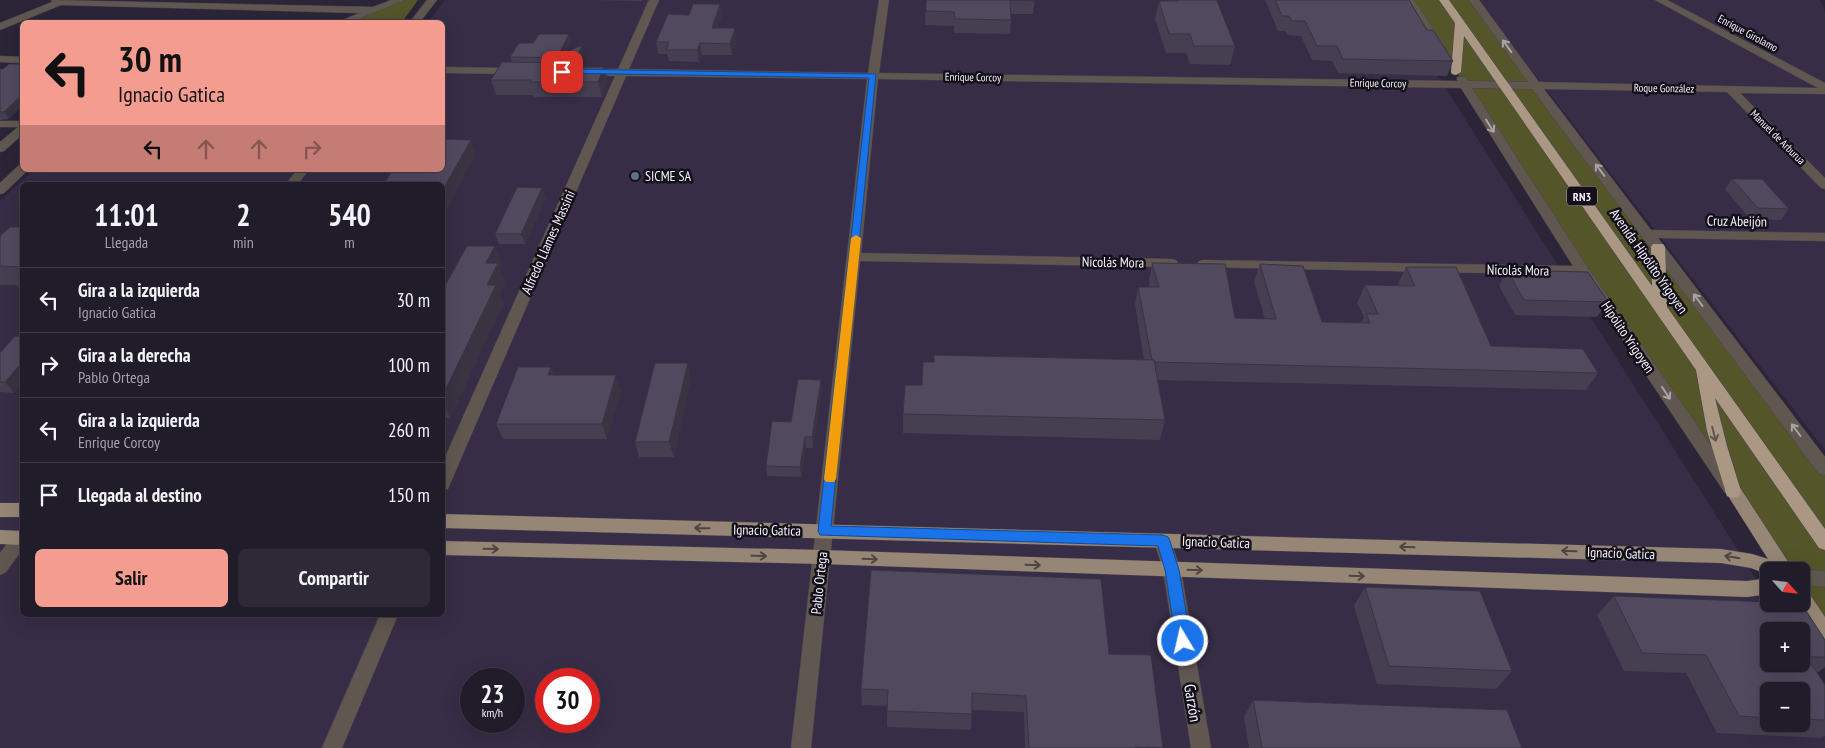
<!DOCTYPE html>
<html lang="es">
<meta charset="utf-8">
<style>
:root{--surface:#211c2a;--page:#2d2936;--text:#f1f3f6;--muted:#a2a1a8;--line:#3e3a47;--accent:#f59c91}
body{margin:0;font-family:"PT Sans Narrow",sans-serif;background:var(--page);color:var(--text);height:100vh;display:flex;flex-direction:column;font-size:19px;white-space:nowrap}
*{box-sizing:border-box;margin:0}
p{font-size:16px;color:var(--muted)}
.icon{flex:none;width:28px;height:28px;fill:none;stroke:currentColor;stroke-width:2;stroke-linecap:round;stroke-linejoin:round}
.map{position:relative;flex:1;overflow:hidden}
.sheet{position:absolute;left:20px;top:182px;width:425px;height:435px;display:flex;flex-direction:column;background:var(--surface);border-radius:8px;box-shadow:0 5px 20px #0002,0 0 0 1px var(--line)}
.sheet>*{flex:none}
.banner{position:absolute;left:20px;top:20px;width:425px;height:152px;border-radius:8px;box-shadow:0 5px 20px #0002,0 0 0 1px var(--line);background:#f59c91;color:#111;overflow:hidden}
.needle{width:32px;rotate:117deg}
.fabs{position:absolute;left:1760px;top:562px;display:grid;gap:10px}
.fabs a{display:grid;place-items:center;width:50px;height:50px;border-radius:8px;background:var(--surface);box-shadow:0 5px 20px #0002,0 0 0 1px var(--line);font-size:25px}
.speed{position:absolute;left:460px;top:668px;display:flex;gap:10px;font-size:25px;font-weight:700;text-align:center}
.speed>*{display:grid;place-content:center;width:65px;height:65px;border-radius:50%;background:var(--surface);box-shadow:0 5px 20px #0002,0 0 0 1px var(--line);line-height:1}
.speed small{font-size:12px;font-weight:400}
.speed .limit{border:8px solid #d22;background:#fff;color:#111}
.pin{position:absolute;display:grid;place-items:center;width:42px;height:42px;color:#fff;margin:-21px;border-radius:10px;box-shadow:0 2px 8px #0006}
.me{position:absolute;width:55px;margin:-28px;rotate:351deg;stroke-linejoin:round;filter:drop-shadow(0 0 4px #0008)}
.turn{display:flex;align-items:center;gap:18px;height:105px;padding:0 15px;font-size:22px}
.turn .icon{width:65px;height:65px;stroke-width:2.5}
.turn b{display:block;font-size:35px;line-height:42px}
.lanes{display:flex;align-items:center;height:48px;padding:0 15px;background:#0003;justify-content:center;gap:25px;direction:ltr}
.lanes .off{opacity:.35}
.eta{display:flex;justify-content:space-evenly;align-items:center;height:85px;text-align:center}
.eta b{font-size:30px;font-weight:800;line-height:35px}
.button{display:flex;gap:10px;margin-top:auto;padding:10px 15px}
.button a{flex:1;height:58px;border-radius:8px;background:var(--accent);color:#111;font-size:20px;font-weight:800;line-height:58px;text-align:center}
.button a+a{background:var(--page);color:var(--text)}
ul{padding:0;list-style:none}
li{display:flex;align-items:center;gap:15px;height:65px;padding:0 15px;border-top:1px solid var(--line)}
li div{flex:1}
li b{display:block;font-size:19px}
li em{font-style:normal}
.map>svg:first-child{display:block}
.built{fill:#372d46;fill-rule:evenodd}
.green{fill:#545629}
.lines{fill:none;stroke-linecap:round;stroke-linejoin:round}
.minor-casing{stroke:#484154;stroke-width:1}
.major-casing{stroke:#484154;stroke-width:1}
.highway-casing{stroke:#484154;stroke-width:1}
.minor{fill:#605850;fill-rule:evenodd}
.major{fill:#958675;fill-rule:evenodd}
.highway{fill:#aa9884;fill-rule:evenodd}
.wall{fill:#463f51;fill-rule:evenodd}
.shaded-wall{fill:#393342}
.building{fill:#51495e;stroke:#393342;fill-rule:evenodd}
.oneway{stroke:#aaa4a6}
.oneway2{stroke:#5e544e}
.oneway3{stroke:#4e4542}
.route{fill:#1a73e8;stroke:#114b97}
.slow{fill:#f59e0b}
.service-dot{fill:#5c6f8a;stroke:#131019;stroke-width:2}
.labels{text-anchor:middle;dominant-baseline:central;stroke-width:5;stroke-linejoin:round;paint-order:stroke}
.far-street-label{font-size:11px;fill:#f5f0fd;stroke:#131019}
.shield{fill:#131019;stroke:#b1adb9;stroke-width:1}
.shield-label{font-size:12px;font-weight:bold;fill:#f5f0fd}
.poi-label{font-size:14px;fill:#f5f0fd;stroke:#131019;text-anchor:start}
.street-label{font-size:14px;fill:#f5f0fd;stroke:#131019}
.near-street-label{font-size:16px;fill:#f5f0fd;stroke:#131019}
</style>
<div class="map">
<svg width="1825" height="748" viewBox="0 0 1825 748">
<rect width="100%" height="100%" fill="#2c2538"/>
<g class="built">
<path d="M445,0h945l379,599v65h32l24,24v60h-1825v-547l34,-31h408v-148h-14zM22,185h420v430h-420zM471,679h43v42h-43zM546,679h43v42h-43zM1769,691h32v33h-32z"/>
<path d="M1477,0h343l5,11v439z"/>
</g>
<g class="green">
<path d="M403,0h15l-16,22h-57z"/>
<path d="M1409,0h65l351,469v164l-24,-37v-25h-16z"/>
</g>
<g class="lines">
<defs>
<g id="minor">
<path d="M51,0l322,7 18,-7h14l-54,22h-13l21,-9 -298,-8 -61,25v-7l52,-21z"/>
<path d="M427,0h10l-17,22h-10z"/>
<path d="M649,0h10l-30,69 239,4 11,-73h10l-10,73 578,8v-4h8l3,4 60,1 -59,-82h10l60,82 279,6 -163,-88h12l158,83v11l-85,-1 85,85v11l-4,-1 -94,-96 -183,-3 107,141 174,3v8l-167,-3 167,219v18l-6,-1 -287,-385 -60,-1 116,180 149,215 2,5 -2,5 -6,2 -6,-2 -146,-218 -380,-8 -2,-3 2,-3 5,-1 369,6 -112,-178 -583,-9 -17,174 310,6 5,1 2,3 -2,3 -5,1 -311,-6 -49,487h-20l76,-669 -241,-3 -176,408 -2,5 -6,1v-26l173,-388 -28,-1 -5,-3 5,-3h31z"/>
<path d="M1404,0h10l30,45 -1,2h-8z"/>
<path d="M0,56l22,1v6l-22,-1z"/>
<path d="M442,67l74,1 5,3 -5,3 -74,-1z"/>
<path d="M0,121h22v14l-18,16 -4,1v-10l18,-15h-18z"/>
<path d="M22,165v5h5l-1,2 -22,21 -4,1v-11l18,-17z"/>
<path d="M297,170h12l-12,15h-12z"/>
<path d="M22,530v20l-16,22 -6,3v-22l16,-21z"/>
<path d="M1163,534l6,2 12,34 30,178h-20l-28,-178 -9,-29 3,-5z"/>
<path d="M1801,569l24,2v16l-24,-2v-14h-5z"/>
<path d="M380,615h18l-56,133h-20z"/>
</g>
<g id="major">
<path d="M1733,484l6,2 55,85h-25v4l-18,-7 -30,-5 -1279,-35v-14l1279,35 31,5 16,5 -43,-68 2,-5z"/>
<rect x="0" y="503" width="22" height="14"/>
<path d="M0,530l22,1v14l-22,-1z"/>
<path d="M442,541l379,9 926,31 22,-3v16l-22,3 -926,-33 -379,-9z"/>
<path d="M1801,588l6,2 18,27v24l-7,-2 -22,-35h5z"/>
</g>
<path id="highway" d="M1439,0h10l203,286 -1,-39 2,-3h10l2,3 2,60 158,222v21l-6,-2 -104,-150 12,48 14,45 -2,5 -6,2 -6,-2 -20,-65 -11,-61 -232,-334 -3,36 -5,3 -4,-1 -1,-2 4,-49z"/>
</defs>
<use href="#minor" class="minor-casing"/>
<use href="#major" class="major-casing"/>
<use href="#highway" class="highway-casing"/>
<use href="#minor" class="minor"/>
<use href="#major" class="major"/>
<use href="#highway" class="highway"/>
</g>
<g class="wall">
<path d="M586,0h56v1z"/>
<path d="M926,0h109l-2,14h-22v6l-1,14 -56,-1v-7l-29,-1z"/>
<path d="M1168,0h50v4l17,42 -5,19 -40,-1 -4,-11h-20l-11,-34 4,-18h10z"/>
<path d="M1265,0h144l18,30 26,31 -6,15 -109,-3 -6,-12 -20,-1 -11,-24 -13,-1 -3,-4h-7z"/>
<path d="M720,4l2,11 -5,13 20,12 -5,15h-30l-3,7 -30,-1 -2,-7h-9l-2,-12 33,-27z"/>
<path d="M569,34l2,8 -4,10 18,2 -6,13h-8l37,15 -6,15h-68l-1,-2h-37l-5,-15 21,-18 -2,-5 23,-14z"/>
<path d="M0,69l9,50 -9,1z"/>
<path d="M1732,179l57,30 -8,11 -31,-1 -25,-30z"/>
<path d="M546,198l-21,46h-26l-4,-10z"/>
<path d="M22,227v65l-5,-6 1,-1h-18v-49z"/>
<path d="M1152,263l83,55 30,1 -11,-37 6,-18 62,58 39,1 3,-6 -7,-14 8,-18h34l-1,-1 8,-17 85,79 107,27 -12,17 -428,-10 7,40 -5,20 -257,-7v-19l19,-29 12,-23 210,-2 -9,-56 3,-17h12l-1,-7z"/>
<path d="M502,265l-2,4 5,13 -6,12 4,10 -53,114h-8v-127z"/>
<path d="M1507,270l101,32 -11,15 -82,-2 -16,-29z"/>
<path d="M22,337v46l-8,10 -14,-1v-39z"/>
<path d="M551,367l3,8 67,15 -14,49h-104l-7,-15z"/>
<path d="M691,378l-17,79h-35l-4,-15z"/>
<path d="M821,380l1,10 -9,58h-7l-5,29 -34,-1 -1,-10 25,-44z"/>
<path d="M1365,587l147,84 -16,18 -119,-5 -23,-78z"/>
<path d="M1614,596l211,44v27l-8,6 8,12v50l-3,3 -105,-5 -31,-60 -62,-2 -27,-56zM1769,691h32v33h-32z"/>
<path d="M1109,654l54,94h-138l-1,-36 -52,-2 -1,20 -84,-3v-21l-25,-1 -1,-16z"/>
<path d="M1253,700l269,48h-273l-5,-31z"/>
</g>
<g class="shaded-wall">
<path d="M720,4l2,11 -9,24 -1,-11z"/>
<path d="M735,28l2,12 -5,15 -2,-11z"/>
<path d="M569,34l2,8 -7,16 -6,-2z"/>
<path d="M700,43l2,12 -3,7 -2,-12z"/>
<path d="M582,45l3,9 -6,13 -2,-9z"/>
<path d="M604,67l4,15 -6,15 -4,-15z"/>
<path d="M22,95v12l-13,12 -5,-7z"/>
<path d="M471,140l5,15 -34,63v-27z"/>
<path d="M542,188l4,10 -21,46 -4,-10z"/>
<path d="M495,246l7,19 -2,4 5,13 -6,12 4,10 -53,114 -8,-16v-5l45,-112 -1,-22z"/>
<path d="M688,363l3,15 -17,79 -5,-15z"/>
<path d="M18,367l4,5v11l-8,10 -9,-11z"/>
<path d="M551,367l6,15 -9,-7z"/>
<path d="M616,375l5,15 -14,49 -5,-15z"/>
<path d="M821,380l1,10 -9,58 -1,-11z"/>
<path d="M805,437l1,11 -5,29 -1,-10z"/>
</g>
<g class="building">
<path d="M926,0h109v1l-25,-1 1,20 -56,-1 -1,-7 -28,-1z"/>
<path d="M1178,0h40l1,1h-2l18,45h-41l-4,-12h-21l-10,-33h19z"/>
<path d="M1275,0h134l18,30h6l20,31 -110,-2 -6,-13h-20l-12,-25h-13l-3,-5h-7z"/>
<path d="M693,4h27l-8,24h23l-5,16 -30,-1 -3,7h-31l3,-8h-13l12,-28 21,1z"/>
<path d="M170,20l24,1 -2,1h-26z"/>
<path d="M539,34h30l-11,22 24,-11 -5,13 -67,-1 9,-14h14z"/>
<path d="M502,62l68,1 -2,4h36l-6,15h-68l1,-2h-40z"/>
<path d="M9,64h13v31l-18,17h-4v-43h3z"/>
<path d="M442,139l29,1 -29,51v-6h-64l1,-3h6l8,-12h49z"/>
<path d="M1732,179h30l27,30 -31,-1z"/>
<path d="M517,187l25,1 -21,46h-26z"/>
<path d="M10,227h12v40l-22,-1v-30z"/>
<path d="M467,246h28l-9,17h12l-11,22h9l-54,112v-106z"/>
<path d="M1152,263l73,1 10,54 41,1 -16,-55 43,2 19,56 48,1 -4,-9h12l-13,-29 50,1 -9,-19h50l35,79 92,3 15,24 -444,-11v-2h-2l-14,-73h21z"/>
<path d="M1507,270l81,2 20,30 -84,-2z"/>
<path d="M22,281v5h-5z"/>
<path d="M15,336l7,1v30h-4l-13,15h-5v-29z"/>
<path d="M934,355l220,5 11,60 -262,-6 2,-29h17l1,-23h11z"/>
<path d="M655,363h33l-19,79h-34z"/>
<path d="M518,367h33l-3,8h68l-14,49h-106z"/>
<path d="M798,379l23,1 -9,57h-7l-5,30 -34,-1 6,-45 19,1z"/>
<path d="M871,570l230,9 8,75 42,1 12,93 -28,-1v1h-106l-3,-52 -54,-3v21l-85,-3 1,-21 -27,-1z"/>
<path d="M1365,587l115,4 32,80 -123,-5z"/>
<path d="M1614,596l155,6v2h32v-1l24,37v17h-18l18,28v35l-24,-1v-28h-32v27l-30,-2 -33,-61 -64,-2zM1769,631h32v33h-32z"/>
<path d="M1253,700l254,10 15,38h-260z"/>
</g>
<defs><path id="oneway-shaft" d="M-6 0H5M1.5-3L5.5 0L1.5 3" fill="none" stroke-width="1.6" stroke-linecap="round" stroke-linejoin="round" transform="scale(1.25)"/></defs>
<g class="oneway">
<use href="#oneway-shaft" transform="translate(1507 46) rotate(-126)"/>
<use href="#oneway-shaft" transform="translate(1490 126) rotate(58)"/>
<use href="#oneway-shaft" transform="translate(1600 170) rotate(-127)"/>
<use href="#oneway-shaft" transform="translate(1698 300) rotate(-127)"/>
<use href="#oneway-shaft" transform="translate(1666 393) rotate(56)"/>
<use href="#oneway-shaft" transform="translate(1796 430) rotate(-127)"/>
</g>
<use class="oneway2" href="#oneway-shaft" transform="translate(1714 434) rotate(76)"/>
<g class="oneway3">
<use href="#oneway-shaft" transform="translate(702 528) rotate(-179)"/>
<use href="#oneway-shaft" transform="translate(1407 547) rotate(-178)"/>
<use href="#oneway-shaft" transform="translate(491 549) rotate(1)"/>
<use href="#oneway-shaft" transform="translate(1569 551) rotate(-178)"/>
<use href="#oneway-shaft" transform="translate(759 556) rotate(1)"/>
<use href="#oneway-shaft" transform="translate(1732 557) rotate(-171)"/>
<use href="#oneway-shaft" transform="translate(870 559) rotate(2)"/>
<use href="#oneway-shaft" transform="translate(1033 565) rotate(2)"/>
<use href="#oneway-shaft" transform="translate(1195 570) rotate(2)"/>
<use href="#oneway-shaft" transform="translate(1357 576) rotate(2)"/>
</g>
<path class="route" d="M562,69l314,5 -45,452 332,9 5,2 2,4 9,29 12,71 -3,5 -5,1 -5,-1 -2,-5 -11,-71 -7,-24 -338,-11 -2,-4 51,-453 -310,-5v-3z"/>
<path class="slow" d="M856,235l5,3 -25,241 -2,3h-8l-2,-3 27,-241z"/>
<circle class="service-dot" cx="635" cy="176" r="5"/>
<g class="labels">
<g class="far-street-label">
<text transform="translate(1748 33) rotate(28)">Enrique Girolamo</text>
<text transform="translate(973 77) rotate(1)">Enrique Corcoy</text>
<text transform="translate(1378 83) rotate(1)">Enrique Corcoy</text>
<text transform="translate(1664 88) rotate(1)">Roque González</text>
<text transform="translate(1778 137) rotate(45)">Manuel de Arburua</text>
</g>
<rect class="shield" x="1567" y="186.5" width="30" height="19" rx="4"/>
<g class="shield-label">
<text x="1582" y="196">RN3</text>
</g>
<g class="poi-label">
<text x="645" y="176">SICME SA</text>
</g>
<g class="street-label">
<text transform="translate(1737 221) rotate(1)">Cruz Abeijón</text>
<text transform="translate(548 242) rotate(-66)">Alfredo Llames Massini</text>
<text transform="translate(1649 261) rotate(55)">Avenida Hipólito Yrigoyen</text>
<text transform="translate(1113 262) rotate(1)">Nicolás Mora</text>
<text transform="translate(1518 270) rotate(1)">Nicolás Mora</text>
<text transform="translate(1628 337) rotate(56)">Hipólito Yrigoyen</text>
<text transform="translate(767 530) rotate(1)">Ignacio Gatica</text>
<text transform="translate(1216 542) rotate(2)">Ignacio Gatica</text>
<text transform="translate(1621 553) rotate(2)">Ignacio Gatica</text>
<text transform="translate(819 583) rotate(-84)">Pablo Ortega</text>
</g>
<g class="near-street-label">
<text transform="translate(1193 703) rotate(81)">Garzón</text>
</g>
</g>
</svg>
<div class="fabs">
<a><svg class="needle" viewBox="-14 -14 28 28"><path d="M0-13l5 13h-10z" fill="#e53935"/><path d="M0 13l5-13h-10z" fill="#a2a1a8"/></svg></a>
<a>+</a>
<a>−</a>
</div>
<div class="speed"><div>23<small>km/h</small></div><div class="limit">30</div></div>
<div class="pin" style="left:562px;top:72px;background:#d93025"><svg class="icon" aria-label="arrive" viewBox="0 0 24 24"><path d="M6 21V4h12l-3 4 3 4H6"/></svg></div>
<svg class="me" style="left:1183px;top:641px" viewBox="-20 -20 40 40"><circle r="17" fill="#1a73e8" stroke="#fff" stroke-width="3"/><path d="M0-11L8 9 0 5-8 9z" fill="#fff"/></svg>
<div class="banner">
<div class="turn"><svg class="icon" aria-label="left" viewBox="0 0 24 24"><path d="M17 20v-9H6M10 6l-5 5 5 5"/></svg><div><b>30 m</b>Ignacio Gatica</div></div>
<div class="lanes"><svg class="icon" aria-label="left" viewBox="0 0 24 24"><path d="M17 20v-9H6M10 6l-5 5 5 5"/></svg><svg class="icon off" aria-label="ahead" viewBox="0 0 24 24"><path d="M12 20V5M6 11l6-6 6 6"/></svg><svg class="icon off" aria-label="ahead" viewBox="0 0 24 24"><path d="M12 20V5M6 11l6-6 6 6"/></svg><svg class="icon off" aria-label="right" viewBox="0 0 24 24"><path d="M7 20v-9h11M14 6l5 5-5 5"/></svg></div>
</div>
<section class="sheet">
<div class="eta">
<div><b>11:01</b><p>Llegada</p></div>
<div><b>2</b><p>min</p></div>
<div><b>540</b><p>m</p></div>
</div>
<ul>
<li><svg class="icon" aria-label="left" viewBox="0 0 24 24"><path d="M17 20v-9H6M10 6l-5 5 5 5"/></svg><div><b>Gira a la izquierda</b><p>Ignacio Gatica</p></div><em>30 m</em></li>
<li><svg class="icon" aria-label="right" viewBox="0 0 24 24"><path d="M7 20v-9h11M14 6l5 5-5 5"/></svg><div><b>Gira a la derecha</b><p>Pablo Ortega</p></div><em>100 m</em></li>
<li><svg class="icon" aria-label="left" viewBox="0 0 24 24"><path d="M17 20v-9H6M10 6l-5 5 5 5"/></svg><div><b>Gira a la izquierda</b><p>Enrique Corcoy</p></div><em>260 m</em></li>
<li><svg class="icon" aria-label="arrive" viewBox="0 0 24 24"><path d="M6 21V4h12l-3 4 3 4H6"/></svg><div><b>Llegada al destino</b></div><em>150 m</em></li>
</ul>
<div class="button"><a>Salir</a><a>Compartir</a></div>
</section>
</div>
